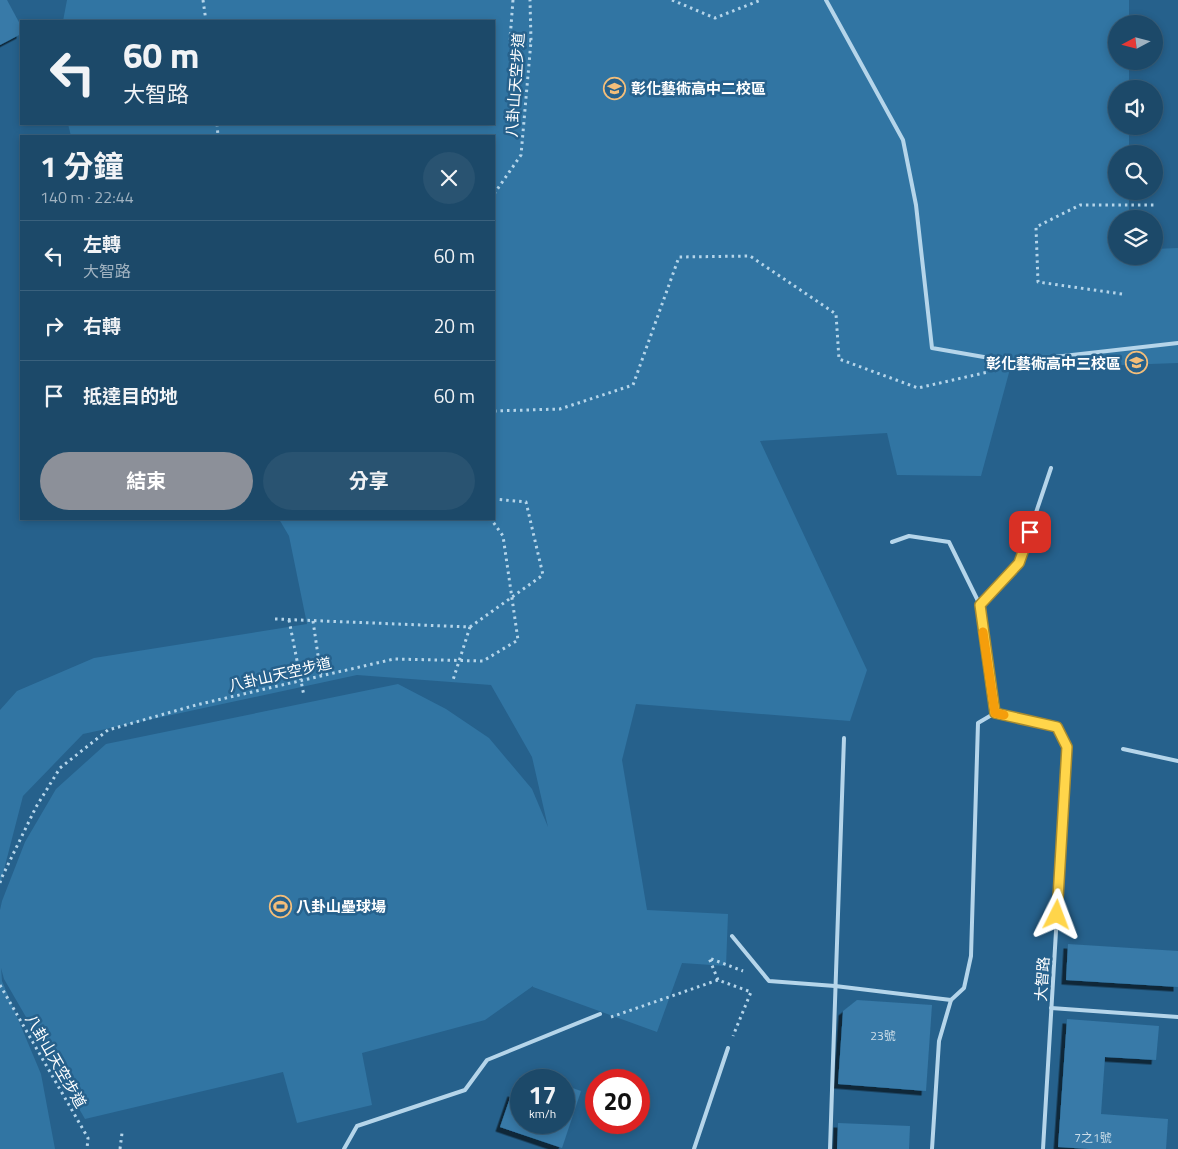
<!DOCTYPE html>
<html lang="zh-TW">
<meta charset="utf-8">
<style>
:root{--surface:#1c4969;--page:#295371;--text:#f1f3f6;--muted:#a0b2c0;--line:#3a617d;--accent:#8c9099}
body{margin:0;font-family:"Titillium Web","Noto Sans TC",sans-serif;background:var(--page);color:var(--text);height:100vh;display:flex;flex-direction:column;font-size:19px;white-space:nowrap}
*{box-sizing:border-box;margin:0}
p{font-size:16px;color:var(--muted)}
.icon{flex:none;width:28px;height:28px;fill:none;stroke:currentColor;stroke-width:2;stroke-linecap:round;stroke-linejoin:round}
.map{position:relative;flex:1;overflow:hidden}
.drawer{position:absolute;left:20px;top:135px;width:475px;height:385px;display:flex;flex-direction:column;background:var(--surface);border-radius:0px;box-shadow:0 2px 8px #0003,0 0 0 1px var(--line)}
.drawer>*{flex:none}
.banner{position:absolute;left:20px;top:20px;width:475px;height:105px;border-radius:0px;box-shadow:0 2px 8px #0003,0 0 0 1px var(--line);background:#1c4969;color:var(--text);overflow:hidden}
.needle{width:32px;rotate:263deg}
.tools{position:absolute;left:1108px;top:15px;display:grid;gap:10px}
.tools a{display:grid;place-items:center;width:55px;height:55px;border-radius:50%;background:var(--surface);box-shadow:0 2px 8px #0003,0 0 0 1px var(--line);font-size:25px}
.speed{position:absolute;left:510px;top:1069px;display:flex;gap:10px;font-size:25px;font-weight:700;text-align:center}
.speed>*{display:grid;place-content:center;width:65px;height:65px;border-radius:50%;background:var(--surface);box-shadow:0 2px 8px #0003,0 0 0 1px var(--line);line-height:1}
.speed small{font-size:12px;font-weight:400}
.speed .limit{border:8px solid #d22;background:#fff;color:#111}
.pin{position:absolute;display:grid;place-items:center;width:42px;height:42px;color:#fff;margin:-21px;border-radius:10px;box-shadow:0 2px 8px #0006}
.me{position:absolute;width:55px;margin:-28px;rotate:3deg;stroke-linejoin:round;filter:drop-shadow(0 0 4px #0008)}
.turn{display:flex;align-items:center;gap:18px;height:105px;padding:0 20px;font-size:22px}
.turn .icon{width:65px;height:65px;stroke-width:2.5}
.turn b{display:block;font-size:35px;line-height:42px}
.round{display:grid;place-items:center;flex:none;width:52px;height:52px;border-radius:26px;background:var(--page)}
.summary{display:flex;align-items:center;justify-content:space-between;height:85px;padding:0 20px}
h1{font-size:30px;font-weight:700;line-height:38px}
.cta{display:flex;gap:10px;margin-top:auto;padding:10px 20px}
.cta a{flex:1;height:58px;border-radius:30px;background:var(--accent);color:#fff;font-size:20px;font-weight:700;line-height:58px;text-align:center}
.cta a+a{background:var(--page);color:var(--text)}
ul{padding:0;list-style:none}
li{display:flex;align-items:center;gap:15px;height:70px;padding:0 20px;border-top:1px solid var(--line)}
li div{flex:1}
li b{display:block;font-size:19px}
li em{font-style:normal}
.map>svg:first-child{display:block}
.green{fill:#3175a3}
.building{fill:#377aa8;filter:url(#shadow)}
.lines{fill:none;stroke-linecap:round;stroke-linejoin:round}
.path{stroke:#b5d5ea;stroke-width:3;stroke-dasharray:2.5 4;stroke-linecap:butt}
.service{stroke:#b5d5ea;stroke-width:4}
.path-bridge{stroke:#b5d5ea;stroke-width:3;stroke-dasharray:2.5 4;stroke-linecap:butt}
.route-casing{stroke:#a68a30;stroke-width:12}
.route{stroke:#ffd54a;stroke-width:9}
.slow{stroke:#f59e0b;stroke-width:9}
.labels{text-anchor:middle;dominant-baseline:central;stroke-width:5;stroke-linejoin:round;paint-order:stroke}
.number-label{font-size:12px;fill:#cddee9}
.street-label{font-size:15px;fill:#fff;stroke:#26618c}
.poi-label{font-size:15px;font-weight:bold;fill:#fff;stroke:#26618c;text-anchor:start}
</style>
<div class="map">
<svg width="1178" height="1149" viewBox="0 0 1178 1149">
<defs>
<filter id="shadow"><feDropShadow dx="-4.5" dy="4.5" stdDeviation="0" flood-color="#0009"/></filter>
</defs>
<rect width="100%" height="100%" fill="#26618c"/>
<path class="green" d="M67,0h1062v24h-13v37h13v28h-13v37h13v28h-13v37h13v28h-13v37h38v-7l24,-1v115l-168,6 -29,107 -84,-1 -10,-42 -127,8 107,229 -17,51 -214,-17 -14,56 25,150 81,4 -2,52 -44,-3 -25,69 -124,-45v-1l-48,34 -123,33 10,52 -75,18 -14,-51 -198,47 -81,-140 -3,-11 1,13 39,93 14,75h-55v-239l2,-9 23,-59 31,-53 50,-45 292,-60 48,25 43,29 43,51 16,38 -16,-70 -41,-72 -134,-10 -274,59 -60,62 -23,89v-175l17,-19 77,-33 213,-34 -18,-88 -10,-17h215v-383h-423l-3,-12h426v-103h-431z"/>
<g class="building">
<path d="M0,0h7l14,26v8l-21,11z"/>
<path d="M1068,944l110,7v36l-112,-7z"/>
<path d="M857,1000l75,5 -6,86 -88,-7 5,-73z"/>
<path d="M1067,1019l92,7 -3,34 -51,-3 -4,57 67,5 -2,30h-77l-31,-2z"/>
<path d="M564,1085l17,6 -19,57 -62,-21 12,-35 9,3v27h43z"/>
<path d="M838,1123l72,3 -1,23h-72z"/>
</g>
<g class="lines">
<g class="path">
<path d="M203,0l3,21"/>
<path d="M513,0l-3,39 21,2"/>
<path d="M672,0l43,18 46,-18"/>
<path d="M217,124l1,12"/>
<path d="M494,194l27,-39 10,-114 -1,-41"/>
<path d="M1122,294l-84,-12 -2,-55 44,-22h76"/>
<path d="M494,411l66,-2 73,-24 46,-128 71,-1 86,58 3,45 79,29 70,-16"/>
<path d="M275,619l195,8 -17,53"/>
<path d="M289,620l15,76"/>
<path d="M313,621l8,55"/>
<path d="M470,627l73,-52 -17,-73 -32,-3"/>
<path d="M718,980l-9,-22 34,13"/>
<path d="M0,985l88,153 -1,11"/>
<path d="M611,1017l107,-37 33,12 -18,44"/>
<path d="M120,1149l2,-16"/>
</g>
<g class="service">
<path d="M826,0l77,140 13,65 16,143 69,12 18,1 159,-18"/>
<path d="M980,605l39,-42 32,-95"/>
<path d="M995,713l62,14 10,20 -24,402"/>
<path d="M1123,749l55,12"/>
<path d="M732,936l37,45 66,5 116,14 13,-12 7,-32 7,-233 17,-10 -15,-108 -31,-63 -40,-6 -17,6"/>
<path d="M1051,1008l127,9"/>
<path d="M344,1149l13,-23 108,-36 22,-30 113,-46"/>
<path d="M694,1149l34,-101"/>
<path d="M830,1149l14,-411"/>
<path d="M932,1149l7,-108 12,-41"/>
</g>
<path class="path-bridge" d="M0,883l1,-4 35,-72 24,-39 48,-38 88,-25 198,-46 89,2 35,-21 -15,-104 -12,-17"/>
</g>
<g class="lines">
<defs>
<path id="route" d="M1030,532l-11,31 -39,42 15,108 62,14 10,20 -10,168"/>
</defs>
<use href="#route" class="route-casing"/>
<use href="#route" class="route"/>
<path class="slow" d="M983,632l12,81 9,2"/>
</g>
<defs>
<symbol id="school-ring" viewBox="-11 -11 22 22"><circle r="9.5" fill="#26618c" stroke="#f3be7a" stroke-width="1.5"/><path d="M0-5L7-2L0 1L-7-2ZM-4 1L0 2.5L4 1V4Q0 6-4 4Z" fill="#f3be7a"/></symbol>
<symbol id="stadium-ring" viewBox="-11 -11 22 22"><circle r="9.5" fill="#26618c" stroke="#f3be7a" stroke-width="1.5"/><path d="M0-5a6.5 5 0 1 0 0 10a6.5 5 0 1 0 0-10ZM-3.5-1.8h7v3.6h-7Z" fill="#f3be7a"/></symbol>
</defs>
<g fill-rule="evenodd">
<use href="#school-ring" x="602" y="76" width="25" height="25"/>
<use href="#school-ring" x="1124" y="350" width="25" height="25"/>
<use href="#stadium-ring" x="268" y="894" width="25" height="25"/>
</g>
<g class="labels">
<g class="number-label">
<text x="883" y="1035">23號</text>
<text x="1093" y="1137">7之1號</text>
</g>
<g class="street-label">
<text transform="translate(515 85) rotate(-86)">八卦山天空步道</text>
<text transform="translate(280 674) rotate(-13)">八卦山天空步道</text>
<text transform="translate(1042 979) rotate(-86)">大智路</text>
<text transform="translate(56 1061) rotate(60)">八卦山天空步道</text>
</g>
<g class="poi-label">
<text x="631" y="88">彰化藝術高中二校區</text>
<text x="1121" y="363" text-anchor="end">彰化藝術高中三校區</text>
<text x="296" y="906">八卦山壘球場</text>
</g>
</g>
</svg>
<div class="tools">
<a><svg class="needle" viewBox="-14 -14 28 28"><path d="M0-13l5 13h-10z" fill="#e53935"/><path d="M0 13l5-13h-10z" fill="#a0b2c0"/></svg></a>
<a><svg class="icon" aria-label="sound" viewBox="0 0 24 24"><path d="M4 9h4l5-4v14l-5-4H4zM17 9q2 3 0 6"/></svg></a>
<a><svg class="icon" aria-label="search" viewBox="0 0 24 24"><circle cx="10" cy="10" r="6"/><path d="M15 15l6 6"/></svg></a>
<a><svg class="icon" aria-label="layers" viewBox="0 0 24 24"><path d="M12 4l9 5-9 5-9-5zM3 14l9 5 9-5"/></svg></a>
</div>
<div class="speed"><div>17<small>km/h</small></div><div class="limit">20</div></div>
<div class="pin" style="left:1030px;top:532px;background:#d93025"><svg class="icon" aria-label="arrive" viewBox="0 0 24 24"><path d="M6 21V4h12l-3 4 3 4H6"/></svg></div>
<svg class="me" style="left:1057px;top:915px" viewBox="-20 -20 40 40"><path d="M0-17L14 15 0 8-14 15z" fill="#ffd54a" stroke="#fff" stroke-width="4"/></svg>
<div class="banner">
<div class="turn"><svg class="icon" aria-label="left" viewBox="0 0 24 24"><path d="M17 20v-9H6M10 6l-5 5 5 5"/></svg><div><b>60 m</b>大智路</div></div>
</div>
<section class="drawer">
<div class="summary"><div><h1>1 分鐘</h1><p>140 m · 22:44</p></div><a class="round"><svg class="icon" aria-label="close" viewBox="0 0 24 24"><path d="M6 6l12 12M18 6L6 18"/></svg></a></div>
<ul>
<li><svg class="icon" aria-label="left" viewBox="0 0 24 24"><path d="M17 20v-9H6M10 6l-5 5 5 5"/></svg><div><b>左轉</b><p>大智路</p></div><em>60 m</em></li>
<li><svg class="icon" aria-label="right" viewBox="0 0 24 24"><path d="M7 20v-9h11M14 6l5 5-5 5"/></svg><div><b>右轉</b></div><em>20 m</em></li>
<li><svg class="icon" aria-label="arrive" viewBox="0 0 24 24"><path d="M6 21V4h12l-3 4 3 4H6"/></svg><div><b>抵達目的地</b></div><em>60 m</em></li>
</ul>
<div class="cta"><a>結束</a><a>分享</a></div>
</section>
</div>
